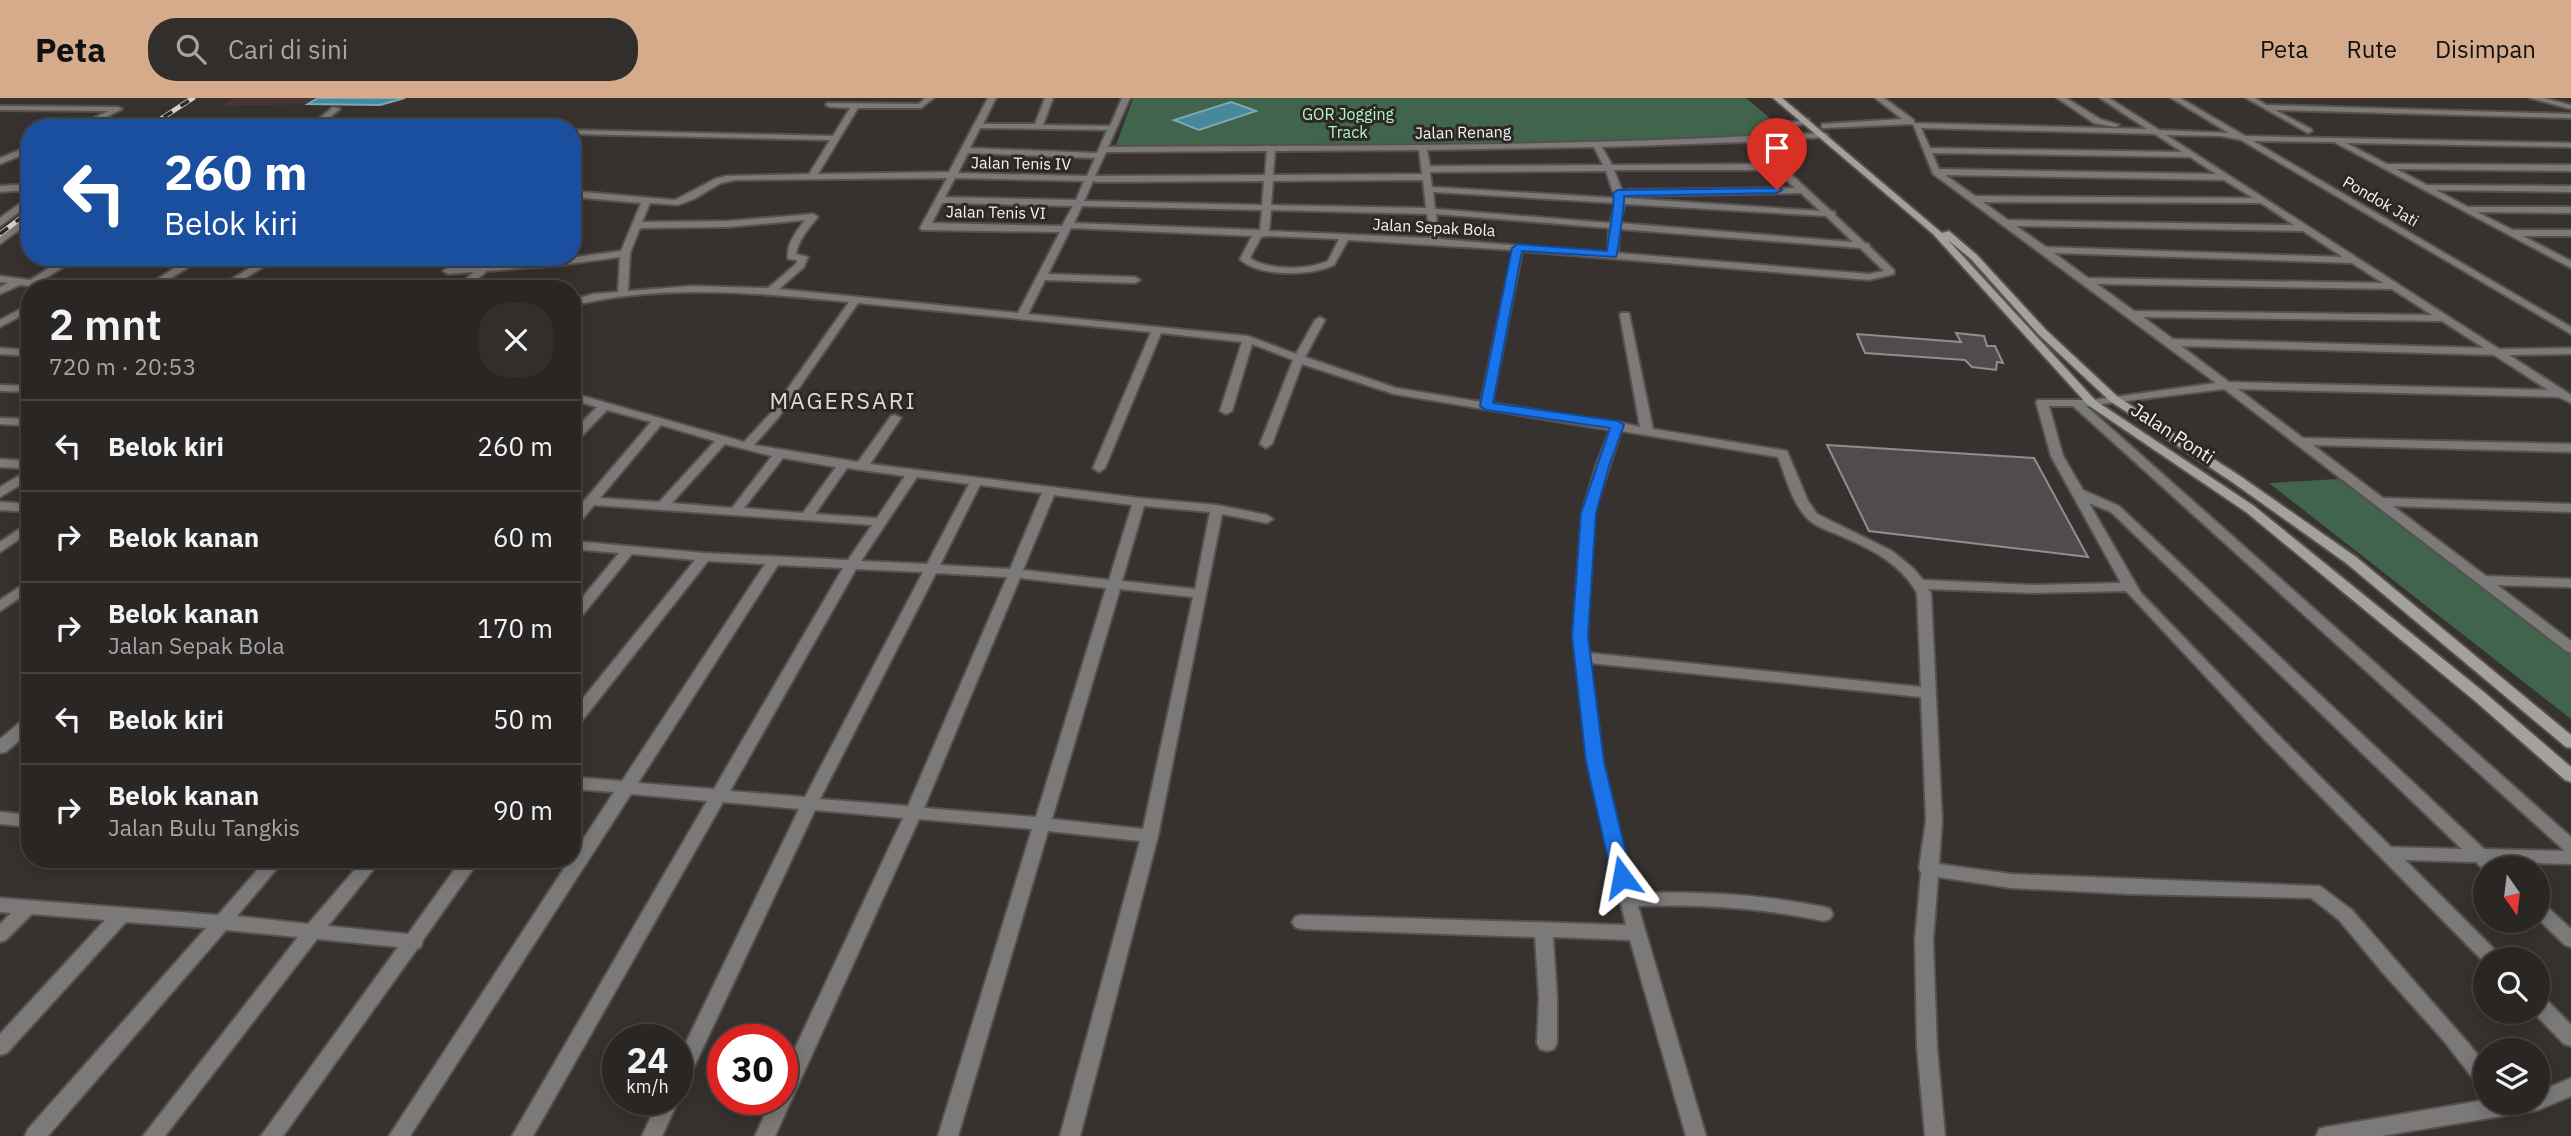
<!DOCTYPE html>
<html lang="id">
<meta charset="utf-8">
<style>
:root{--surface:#292624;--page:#312e2c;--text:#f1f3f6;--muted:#a5a5a6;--line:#454341;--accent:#d6ab8b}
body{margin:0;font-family:"IBM Plex Sans",sans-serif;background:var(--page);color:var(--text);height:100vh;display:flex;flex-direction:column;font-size:26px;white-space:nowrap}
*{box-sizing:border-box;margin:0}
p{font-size:23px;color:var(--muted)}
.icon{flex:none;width:38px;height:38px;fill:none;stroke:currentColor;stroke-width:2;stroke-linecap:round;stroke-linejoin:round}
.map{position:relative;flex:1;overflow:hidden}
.details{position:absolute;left:21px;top:182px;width:560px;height:588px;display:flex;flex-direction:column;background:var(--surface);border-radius:28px;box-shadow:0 4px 18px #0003,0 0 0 2px var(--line)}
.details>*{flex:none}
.guide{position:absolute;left:21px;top:21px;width:560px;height:147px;border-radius:28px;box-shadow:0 4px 18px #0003,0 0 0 2px var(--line);background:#1a4fa0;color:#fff;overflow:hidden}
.needle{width:46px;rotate:166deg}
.tools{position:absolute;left:2473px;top:758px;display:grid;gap:14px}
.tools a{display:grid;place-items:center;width:77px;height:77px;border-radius:50%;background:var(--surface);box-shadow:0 4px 18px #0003,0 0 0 2px var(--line);font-size:35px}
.speed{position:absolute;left:602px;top:926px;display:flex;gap:14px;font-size:35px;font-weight:700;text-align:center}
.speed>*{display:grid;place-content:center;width:91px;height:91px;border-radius:50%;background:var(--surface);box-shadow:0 4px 18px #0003,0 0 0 2px var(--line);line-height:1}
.speed small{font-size:18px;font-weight:400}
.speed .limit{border:10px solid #d22;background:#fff;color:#111}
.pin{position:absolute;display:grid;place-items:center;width:60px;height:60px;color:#fff;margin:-72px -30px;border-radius:50% 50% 50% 0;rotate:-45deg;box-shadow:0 0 7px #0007}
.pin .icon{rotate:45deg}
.me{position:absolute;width:77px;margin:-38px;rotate:347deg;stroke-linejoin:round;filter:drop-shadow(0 0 5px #0008)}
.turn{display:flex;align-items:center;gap:24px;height:147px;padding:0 28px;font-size:32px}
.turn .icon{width:91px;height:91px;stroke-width:2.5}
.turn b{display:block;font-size:49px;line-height:60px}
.round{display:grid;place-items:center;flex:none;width:74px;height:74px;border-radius:28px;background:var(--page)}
.overview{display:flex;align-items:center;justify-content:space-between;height:119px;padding:0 28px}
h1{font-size:42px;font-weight:600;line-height:52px}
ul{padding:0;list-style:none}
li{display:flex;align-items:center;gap:21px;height:91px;padding:0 28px;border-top:2px solid var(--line)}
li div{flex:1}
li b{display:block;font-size:26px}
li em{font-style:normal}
header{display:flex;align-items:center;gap:42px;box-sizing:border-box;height:98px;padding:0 35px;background:var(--accent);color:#111}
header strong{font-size:33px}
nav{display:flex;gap:38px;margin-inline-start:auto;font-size:24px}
.search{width:490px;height:63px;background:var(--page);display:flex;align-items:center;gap:18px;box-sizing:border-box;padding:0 24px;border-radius:28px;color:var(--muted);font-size:26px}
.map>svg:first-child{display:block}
.commercial{fill:#493539}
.green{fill:#41654c}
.water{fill:#47889b;stroke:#7ca8b5;stroke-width:2}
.building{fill:#4f4b4e;stroke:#928d91;stroke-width:2}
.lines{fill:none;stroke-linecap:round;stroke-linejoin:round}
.minor-casing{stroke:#56514f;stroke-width:4}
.secondary-casing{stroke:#56514f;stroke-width:4}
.minor{fill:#7b7a78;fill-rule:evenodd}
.secondary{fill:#a3a19e;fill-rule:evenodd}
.rail-casing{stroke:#d7d3d2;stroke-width:5}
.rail{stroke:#2d2826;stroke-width:3.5;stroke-dasharray:10;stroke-linecap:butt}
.route{fill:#1a73e8;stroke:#114b97;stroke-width:2}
.labels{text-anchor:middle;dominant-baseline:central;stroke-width:6;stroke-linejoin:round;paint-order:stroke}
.far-park-label{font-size:16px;fill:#adf7c3;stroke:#2d2826}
.far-street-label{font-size:16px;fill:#f6f2f1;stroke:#2d2826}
.street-label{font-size:19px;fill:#f6f2f1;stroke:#2d2826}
.quarter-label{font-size:23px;letter-spacing:2px;fill:#e1dbd8;stroke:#2d2826}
</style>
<header>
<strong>Peta</strong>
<div class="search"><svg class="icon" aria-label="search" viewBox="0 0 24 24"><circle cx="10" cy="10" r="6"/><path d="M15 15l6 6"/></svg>Cari di sini</div>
<nav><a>Peta</a><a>Rute</a><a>Disimpan</a></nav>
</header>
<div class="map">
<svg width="2571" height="1038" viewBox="0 0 2571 1038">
<rect width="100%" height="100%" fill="#373230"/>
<path class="commercial" d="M234,0h82l-8,6 -85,2z"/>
<g class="green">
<path d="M1133,0h613l46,39 -369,10 -308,1z"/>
<path d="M2338,381l233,174v66l-302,-236z"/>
</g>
<g class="water">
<path d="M318,0h87l-25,7 -72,-1z"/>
<path d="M1231,4l25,9 -57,19 -25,-10z"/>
</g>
<g class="building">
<path d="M1956,235l28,3 3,10h8l8,17 -6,-1 -1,8 -24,-3 -7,-7 -100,-7 -8,-19 104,8z"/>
<path d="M1827,347l207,13 54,99 -219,-26z"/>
</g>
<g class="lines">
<defs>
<g id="minor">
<path d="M925,0h9l-13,10h-63l-40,66 131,-2 39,-74h8l-13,26h52l10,-26h8l-10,27 67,1 12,-28h8l-22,49c228,-2 454,0 680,-13l-1,-11 22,-4v4l-15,3 2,8 28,-1 4,2 -1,2 -72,4 76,70 4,1v3l30,28 4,1 1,3 24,23v4l-25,6 -347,-29 -30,152 122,20 4,-1 22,5 -20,-112 1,-2h8l24,116 134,22 21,50 9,13 75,37 21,17 10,12 109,5 89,-2 -70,-127 -15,-54 2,-2h54l124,-17 -283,-209 -20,-50 -88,4h-3v-4l80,-5 -27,-21h9l30,22v3l233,6 -47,-31h9l50,32 70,3 -58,-35h9l65,38 326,7v4l-225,-4 41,21 184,1v6l-175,-2 31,16 144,1v6l-135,-2 32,17h103v6l-94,-1 36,18h58v6h-48l48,25v7l-237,-126 -81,-1 318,186v7l-330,-194 -20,-4 -55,-1 333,214 72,-1v6l-62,1 62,40v8l-12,-6 -321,-8 65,49 268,6v8l-258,-7 70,53 188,6v8l-178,-6 93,70 85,3v8l-74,-2 74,56v12l-5,-2 -342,-262 -138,17 485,431v27l-73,-2 4,6h-17v3l-9,-9 -71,-2 94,94 3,5h-17v4l-222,-225 -137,-147 -94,2 -104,-4 3,4 11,227 -3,44 72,10 309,12 32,24 117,134 16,20v24l-7,-3 -34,-44 -61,-68 -44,-53 -28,-22 -181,-4 -119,-6 -73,-11 -5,63 4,107 8,89h-20l-8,-89 -2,-107 6,-68 -2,-3 7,-49 -5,-123 -331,-34 13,99 31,131c65,-2 127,1 190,14l6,2 3,5 -3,5 -6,2c-62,-13 -123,-17 -186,-15l68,230h-20l-56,-196 -77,-3 4,61v45l-3,6 -7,2 -7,-2 -3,-6 2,-45 -4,-61 -234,-8 -6,-2 -3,-5 3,-5 6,-2 325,10 -39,-163 -14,-126 9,-123 14,-47 14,-36 -216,-36 -92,-30 -30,80 -6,4 -6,-4 33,-84 -41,-16 -20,67 -6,3 -6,-3 22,-69 -81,-9 -56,135 -6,4 -6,-4 58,-136 -293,-29 -80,115 -24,27 104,17 33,-46 4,-1 6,3 -31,46 269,34 78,7 50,10 6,4 -6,4 -45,-9 -64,322 -78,300h-20l80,-295 -92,-10 -90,305h-20l94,-307 -113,-10 -144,317h-20l17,-37h10v-23l121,-258 -88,-8 -131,278 -7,3v-30l122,-252 -76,-7 -190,334h-21l195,-335 -76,-7 -221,342h-21l225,-344 -42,-3v-12l50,4 143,-217 -57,-3 -131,166 -5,1v-16l123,-152 -63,-6 -55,68 -5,1v-13l47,-57 -47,-4v-8l132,12 144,7 24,-35 -278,-20 -17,21 -5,1v-12l79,-93 -44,-12 -31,32h-4v-10l25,-25 -25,-7v-7l172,49 26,-28 79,-112c-88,-9 -191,-19 -277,4v-6l21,-6 25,-2 2,-35 -59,8 -74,6 -21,18h-11l19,-17 -26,2 -5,-3 5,-3 113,-9 60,-8 20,-48 -69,-6v-6l103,9 40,-21 11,-3 83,-2 21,-34 -258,-6v-4l261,6 17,-28 -20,-1 -4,-2 1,-2 92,1zM980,30l127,2 -10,23 -127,-5zM1921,30l234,6 27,18 -252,-4zM1746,44l24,22 -158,1 -10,-18zM1594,49l9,18 -173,1 -3,-16zM1419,52l3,24 -149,1 2,-24zM1267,53l-2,24 -170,1 11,-24zM968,55l127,5 -8,18 -129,-3zM1932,55l258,4 26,17 -277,-5zM1614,72h162l19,18 -168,2 -4,3 4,3 174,-3 19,18 -195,-13zM1606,73l9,27 -183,-11 -2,-15zM1945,77l279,5 29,18 -278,-2zM947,80l-27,50 2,2 138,2 -42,81 -239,-24 25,-22 4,-10 -12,-3c3,-15 12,-25 22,-37l-5,-3 -85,7 -86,1 8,-19 28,2 16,-6 27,-16 15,-3zM955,80l129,3 -8,19 -131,-3zM1423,82l3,28 -155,-3 2,-24zM1093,83l4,1 167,-1 -2,24 -178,-4zM1433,94l183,11 -6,20 -175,-14zM1983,104l278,1 33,22 -286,-5zM942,105l131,3 -11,20 -130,-3zM1625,106l201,12 27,26 -234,-19zM1082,108l180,4 -2,20 -186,-7zM1271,112l156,4 3,24 -161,-7zM1436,116l173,14 -1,25 -169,-14zM805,122c-9,12 -19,24 -17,39l9,1 -1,4 -28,24 -76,-2 -64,5 2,-38 10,-25 88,-1zM2016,128l287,5 40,26 -297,-10zM1071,130l181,8 -12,23 2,2c20,16 70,15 92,4l14,-25 165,10 -32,152 -85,-14 -91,-31 20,-37 -5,-3 -5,3 -19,34 -48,-18 -220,-22 17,-34 90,3 5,-3 -5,-3 -87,-3zM1619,131l241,19 24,23 -15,3 -251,-21zM1268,138l71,3 -11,22c-20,9 -59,10 -78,-3l11,-21zM2054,155l298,10 31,20 -295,-5zM2097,186l295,5 40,26 -298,-4zM2143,219l299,4 42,27 -311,-9zM2181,248l313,9 54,35 -319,-8zM2049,308h24l492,445 -81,-2 -365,-343 -36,-16 -20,-34zM661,327l54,16 -56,61 -59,-4zM1621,333l157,26c8,20 13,43 28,60 7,8 18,12 28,16 33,14 65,28 83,60l4,94 -332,-34 -2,-17 7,-123zM725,346l47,12 -40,52 -60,-5zM783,360l53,9 -33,46 -59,-5zM847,370l58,8 -28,42 -62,-4zM917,379l52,7 -42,80 -66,-3zM980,387l62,8 -32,76 -70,-4zM1054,397l78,10 -23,75 -86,-10zM2089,405l22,9 351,337 -71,-2 -118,-117 -132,-137zM1144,408l66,6 -15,77 -73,-8zM778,467l65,3 -129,221 -76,-6zM856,471l67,3 -118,225 -75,-6zM936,475l71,4 -99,229 -88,-7zM1020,480l86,10 -70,229 -112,-9zM1120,491l73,8 -50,232 -91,-10z"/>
<path d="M2057,0h9l34,21 19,6 -4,2 -21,-4z"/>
<path d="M2246,0h9l11,7 305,9v4l-296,-8 36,19 1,2 -4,2z"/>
<path d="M2530,0h13l28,7v4z"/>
<path d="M0,8l118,1 4,2 -37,19h-11l34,-17 -108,-1z"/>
<path d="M333,9l7,2 -23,19h-9z"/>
<path d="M27,49h3v5l-30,12v-6z"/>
<path d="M30,86v6l-30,2v-6z"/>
<path d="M30,98v8l-30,22v-8z"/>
<path d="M30,116v8l-30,22v-8z"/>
<path d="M67,159h12l-38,24 36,5 5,3h-30l-32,-4 -20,9v-7l8,-4 -8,-1v-6l30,4z"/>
<path d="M192,159h12l-50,32h-12z"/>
<path d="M267,159h12l-51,32h-12z"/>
<path d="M30,206v7l-30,16v-7z"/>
<path d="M0,250l30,2v6l-30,-2z"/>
<path d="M0,287l30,1v6l-30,-1z"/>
<path d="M0,320l30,1v7l-30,-2z"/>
<path d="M0,361l30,2v8l-30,-2z"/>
<path d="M30,371v10l-30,18v-10z"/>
<path d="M0,404l30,2v8l-30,-2z"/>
<path d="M30,424v10l-30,20v-10z"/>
<path d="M30,482v11l-30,20v-11z"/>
<path d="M30,619v14l-24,21 -6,1v-14l25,-21z"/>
<path d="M0,714l30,3v12l-30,-3z"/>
<path d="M267,761h18l-48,57 71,8 56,-65h18l-54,67 80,8 54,-75h18l-57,81 -2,7 -4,2 -134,187h-22l137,-189 -81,-8 -152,197h-22l155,-199 -72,-7 -178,206h-23l3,-7 178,-201 -80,-6 -119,131 -7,2v-21l105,-114 -73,-6 -26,26 -6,2v-18l11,-11 -11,-1v-14l218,17z"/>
<path d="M2538,804l6,2 27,25v18l-6,-2 -27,-26z"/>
<path d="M2538,898l7,2 26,27v21l-7,-2 -31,-32h5z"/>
<path d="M2571,980v18l-33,14 -157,26h-65l3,-7 7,-2 159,-27v2h53v-10z"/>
<path d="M677,997l2,4 -17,37h-20l17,-37h18z"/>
</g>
<path id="secondary" d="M1773,0h9l160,135 7,-2 28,24 69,75 72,67 122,79 116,81 215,178v13l-5,-1 -220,-184 -114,-81 -122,-81 -72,-67 -67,-75 -23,-19 148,161 158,105 231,187 86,74v15l-6,-2 -90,-79 -229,-189 -158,-107 -155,-171z"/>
</defs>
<use href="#minor" class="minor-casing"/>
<use href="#secondary" class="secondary-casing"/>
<use href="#minor" class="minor"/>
<use href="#secondary" class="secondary"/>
<defs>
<g id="rail">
<path d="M147,30l46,-30"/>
<path d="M0,136l30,-23"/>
</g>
</defs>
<use href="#rail" class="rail-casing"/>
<use href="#rail" class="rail"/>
</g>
<path class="route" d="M1781,90l1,2 -5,3 -153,3c1,3 -6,56 -8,61l-94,-6 -29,152 125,18 6,4 -15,41 -13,47 -8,123 16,126 28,115 -3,5 -7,3 -7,-3 -3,-5 -26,-115 -14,-126 9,-123 29,-85 -124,-18 -6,-4 32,-158 6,-4 89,7c1,-14 9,-48 6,-58l5,-3z"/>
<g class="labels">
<g class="far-park-label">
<text x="1348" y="16">GOR Jogging<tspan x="1348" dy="18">Track</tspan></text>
</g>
<g class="far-street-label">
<text transform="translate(1463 34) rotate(-1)">Jalan Renang</text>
<text transform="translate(1021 65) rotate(1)">Jalan Tenis IV</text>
<text transform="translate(2381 103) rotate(30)">Pondok Jati</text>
<text transform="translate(996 114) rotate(1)">Jalan Tenis VI</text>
<text transform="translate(1434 129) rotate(3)">Jalan Sepak Bola</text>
</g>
<g class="street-label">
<text transform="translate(2173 335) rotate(33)">Jalan Ponti</text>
</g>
<g class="quarter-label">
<text x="843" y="302">MAGERSARI</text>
</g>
</g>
</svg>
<div class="tools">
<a><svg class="needle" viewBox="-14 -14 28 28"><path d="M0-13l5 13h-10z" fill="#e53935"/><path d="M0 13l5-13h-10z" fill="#a5a5a6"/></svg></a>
<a><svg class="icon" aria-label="search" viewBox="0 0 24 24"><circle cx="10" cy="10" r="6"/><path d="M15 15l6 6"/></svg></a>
<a><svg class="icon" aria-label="layers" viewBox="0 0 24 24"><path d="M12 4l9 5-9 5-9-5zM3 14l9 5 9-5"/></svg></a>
</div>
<div class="speed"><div>24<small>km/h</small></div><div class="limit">30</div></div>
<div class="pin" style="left:1777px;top:92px;background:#d93025"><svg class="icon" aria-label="arrive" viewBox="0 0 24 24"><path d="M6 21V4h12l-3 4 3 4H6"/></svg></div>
<svg class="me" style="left:1622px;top:779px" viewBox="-20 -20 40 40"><path d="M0-17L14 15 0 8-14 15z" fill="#1a73e8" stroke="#fff" stroke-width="4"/></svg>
<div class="guide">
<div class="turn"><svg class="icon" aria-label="left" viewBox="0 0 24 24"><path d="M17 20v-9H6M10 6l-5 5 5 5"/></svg><div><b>260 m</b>Belok kiri</div></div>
</div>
<section class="details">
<div class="overview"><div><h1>2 mnt</h1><p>720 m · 20:53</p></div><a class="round"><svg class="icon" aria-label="close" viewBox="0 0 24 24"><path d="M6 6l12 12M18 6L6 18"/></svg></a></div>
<ul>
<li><svg class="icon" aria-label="left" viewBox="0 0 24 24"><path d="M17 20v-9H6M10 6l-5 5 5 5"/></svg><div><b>Belok kiri</b></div><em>260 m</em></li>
<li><svg class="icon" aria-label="right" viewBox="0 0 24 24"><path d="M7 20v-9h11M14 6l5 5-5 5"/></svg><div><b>Belok kanan</b></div><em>60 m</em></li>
<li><svg class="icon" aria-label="right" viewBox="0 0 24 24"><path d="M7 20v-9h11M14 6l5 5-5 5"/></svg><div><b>Belok kanan</b><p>Jalan Sepak Bola</p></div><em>170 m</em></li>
<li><svg class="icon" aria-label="left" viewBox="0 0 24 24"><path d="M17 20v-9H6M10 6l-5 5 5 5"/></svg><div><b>Belok kiri</b></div><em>50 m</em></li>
<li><svg class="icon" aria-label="right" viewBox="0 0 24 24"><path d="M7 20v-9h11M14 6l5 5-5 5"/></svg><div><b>Belok kanan</b><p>Jalan Bulu Tangkis</p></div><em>90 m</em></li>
</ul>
</section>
</div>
